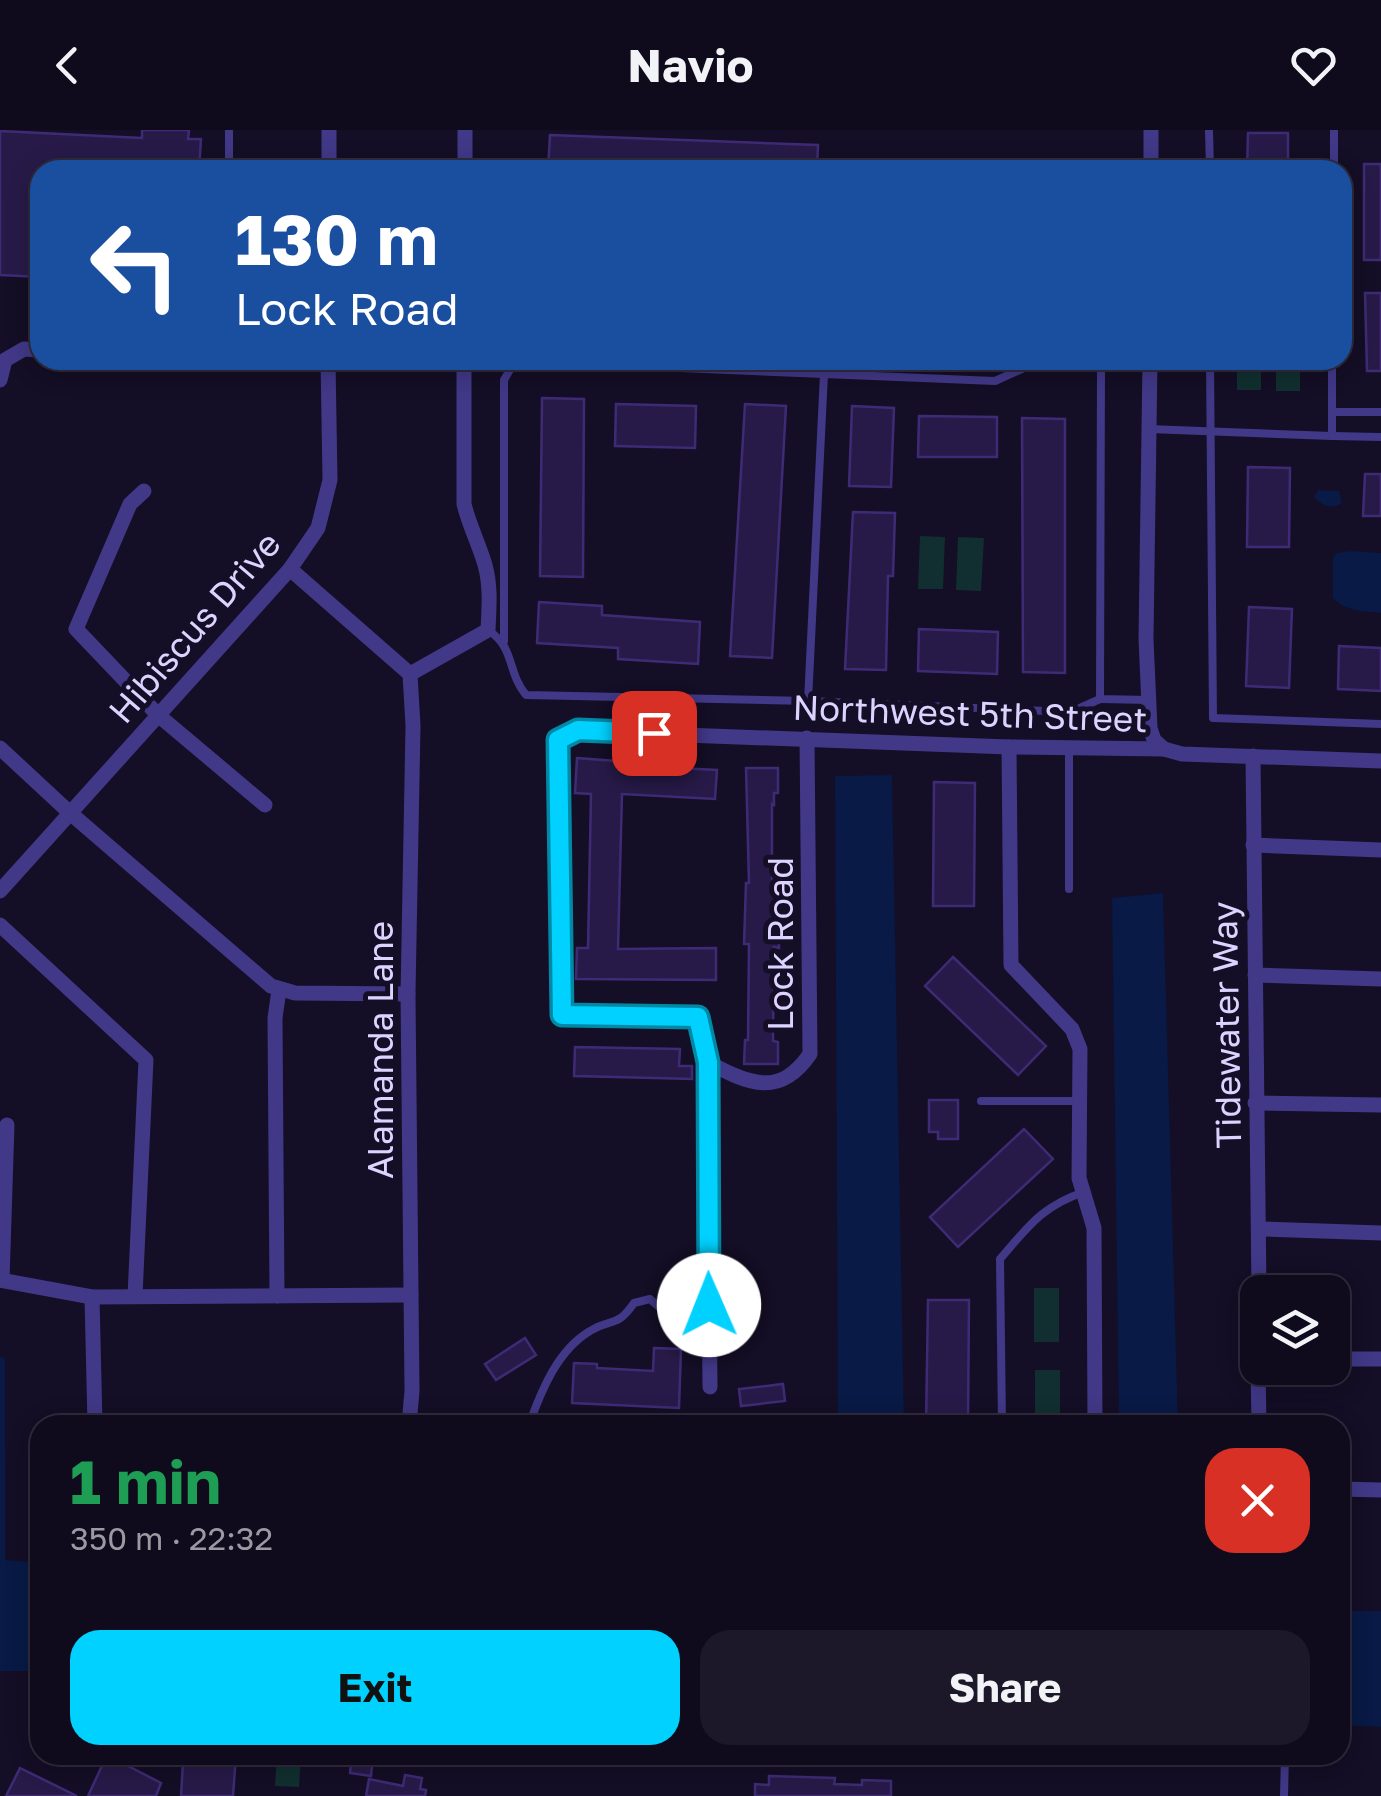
<!DOCTYPE html>
<meta charset="utf-8">
<style>
:root{--surface:#0f0a1c;--page:#1d1829;--text:#f1f3f6;--muted:#9b9aa3;--line:#2f2b3b;--accent:#00d1fe}
body{margin:0;font-family:"Golos Text",sans-serif;background:var(--page);color:var(--text);height:100vh;display:flex;flex-direction:column;font-size:38px;white-space:nowrap}
*{box-sizing:border-box;margin:0}
p{font-size:32px;color:var(--muted)}
.icon{flex:none;width:55px;height:55px;fill:none;stroke:currentColor;stroke-width:2;stroke-linecap:round;stroke-linejoin:round}
.map{position:relative;flex:1;overflow:hidden}
.panel{position:absolute;left:30px;top:1285px;width:1320px;height:350px;display:flex;flex-direction:column;background:var(--surface);border-radius:30px;box-shadow:0 5px 25px #0003,0 0 0 2px var(--line)}
.panel>*{flex:none}
.hud{position:absolute;left:30px;top:30px;width:1322px;height:210px;border-radius:30px;box-shadow:0 5px 25px #0003,0 0 0 2px var(--line);background:#1a4fa0;color:#fff;overflow:hidden}
.fabs{position:absolute;left:1240px;top:1145px;display:grid;gap:20px}
.fabs a{display:grid;place-items:center;width:110px;height:110px;border-radius:20px;background:var(--surface);box-shadow:0 5px 25px #0003,0 0 0 2px var(--line);font-size:50px}
.pin{position:absolute;display:grid;place-items:center;width:85px;height:85px;color:#fff;margin:-42px;border-radius:20px;box-shadow:0 5px 15px #0006}
.me{position:absolute;width:110px;margin:-55px;rotate:359deg;stroke-linejoin:round;filter:drop-shadow(0 0 8px #0008)}
.turn{display:flex;align-items:center;gap:35px;height:210px;padding:0 40px;font-size:45px}
.turn .icon{width:130px;height:130px;stroke-width:2.5}
.turn b{display:block;font-size:70px;line-height:85px}
.round{display:grid;place-items:center;flex:none;width:105px;height:105px;border-radius:30px;background:var(--page)}
.overview{display:flex;align-items:center;justify-content:space-between;height:170px;padding:0 40px}
h1{font-size:60px;font-weight:700;line-height:75px;color:#1e9e55}
.action{display:flex;gap:20px;margin-top:auto;padding:20px 40px}
.action a{flex:1;height:115px;border-radius:30px;background:var(--accent);color:#111;font-size:40px;font-weight:700;line-height:115px;text-align:center}
.action a+a{background:var(--page);color:var(--text)}
header{display:flex;justify-content:space-between;align-items:center;height:130px;padding:0 40px;background:var(--surface);font-size:45px;font-weight:700}
.map>svg:first-child{display:block}
.green{fill:#112f30}
.water{fill:#081a45}
.building{fill:#271a48;stroke:#3f2b75;stroke-width:2.5}
.lines{fill:none;stroke-linecap:round;stroke-linejoin:round}
.lane{stroke:#413887;stroke-width:8}
.street{stroke:#413887;stroke-width:15}
.route-casing{stroke:#0088a5;stroke-width:25}
.route{stroke:#00d1fe;stroke-width:18}
.labels{text-anchor:middle;dominant-baseline:central;stroke-width:10;stroke-linejoin:round;paint-order:stroke}
.street-label{font-size:35px;fill:#dcd3ff;stroke:#140e26}
</style>
<header><svg class="icon" aria-label="back" viewBox="0 0 24 24"><path d="M15 5l-7 7 7 7"/></svg>Navio<svg class="icon" aria-label="heart" viewBox="0 0 24 24"><path d="M12 20l-8-8c-3-5 5-10 8-4 3-6 11-1 8 4z"/></svg></header>
<div class="map">
<svg width="1381" height="1666" viewBox="0 0 1381 1666">
<rect width="100%" height="100%" fill="#140e26"/>
<g class="green">
<rect x="1237" y="230" width="24" height="30"/>
<rect x="1276" y="230" width="24" height="31"/>
<path d="M920,406l25,1 -2,52h-25z"/>
<path d="M958,407l26,1 -3,53 -25,-1z"/>
<rect x="1034" y="1158" width="25" height="54"/>
<rect x="1035" y="1240" width="25" height="53"/>
<path d="M277,1625h24l-2,32 -24,-1z"/>
</g>
<g class="water">
<path d="M1318,360l21,1 3,12c-10,7 -20,3 -28,-6z"/>
<path d="M1351,421l30,2v60c-18,-2 -34,-1 -48,-15v-40l3,-5z"/>
<path d="M892,645l12,650h-66l-3,-649z"/>
<path d="M1163,763l15,532h-59l-7,-527z"/>
<path d="M0,1227l5,1v202l35,3v108h-40z"/>
<path d="M1340,1481h41v116l-41,-2z"/>
</g>
<g class="building">
<path d="M142,0h47l-1,9h13l-2,31h-159v107l-40,-2v-144l142,7z"/>
<path d="M1248,3h40v37h-41z"/>
<path d="M550,5l268,10 -1,25h-269z"/>
<rect x="1364" y="34" width="17" height="96"/>
<path d="M1365,163h16v78h-14z"/>
<path d="M542,268l42,1 -1,178 -43,-1z"/>
<path d="M616,274l80,2 -1,42 -80,-2z"/>
<path d="M745,274l41,2 -14,252 -42,-2z"/>
<path d="M852,276l42,2 -3,79 -42,-1z"/>
<path d="M919,286l78,1v40h-79z"/>
<path d="M1022,288l43,1v254l-42,-1z"/>
<path d="M1248,337l42,1 -1,79h-42z"/>
<path d="M1365,344h16v42h-18z"/>
<path d="M853,382l42,1 -2,63h-5l-2,94 -41,-1z"/>
<path d="M539,472l63,4v9l98,7 -2,42 -80,-5v-11l-81,-5z"/>
<path d="M1249,477l43,2 -3,79 -43,-2z"/>
<path d="M919,499l79,3 -1,42 -79,-3z"/>
<path d="M1339,516l42,2v43l-43,-2z"/>
<path d="M577,628l39,3v4l101,5 -2,29 -93,-5 -4,155 98,-1v32l-140,-1 1,-31h11l3,-154 -16,-1z"/>
<path d="M746,638h32v25h-4v12l-2,-1v81h7v63l-5,-1 -1,94 5,1v22h-34l1,-24h3l1,-96h-5l2,-61h3z"/>
<path d="M934,652l41,1 -1,123h-41z"/>
<path d="M953,827l93,89 -28,29 -93,-89z"/>
<path d="M575,917l105,2 -1,17h13v13l-118,-3z"/>
<path d="M929,970h29v39h-20v-7h-9z"/>
<path d="M1024,999l29,30 -95,88 -28,-30z"/>
<path d="M928,1170h41l-1,125h-42z"/>
<path d="M525,1208l11,17 -40,25 -11,-16z"/>
<path d="M654,1218l27,1 -2,59 -107,-5 2,-40 23,1v4l56,3z"/>
<path d="M783,1254l2,17 -44,5 -2,-17z"/>
<path d="M107,1625l54,28 -5,13h-68z"/>
<path d="M219,1625h17l-3,41h-52l2,-34 35,3z"/>
<path d="M352,1625h21l-2,21 -21,-3z"/>
<path d="M20,1638l57,28h-71z"/>
<path d="M405,1645l17,3 -2,11 6,1 -1,6h-59l3,-17 34,7z"/>
<path d="M769,1646l66,2 -1,6 28,1v-5l29,1v15h-136v-12l14,1z"/>
</g>
<g class="lines">
<g class="lane">
<path d="M1209,0l1,40"/>
<path d="M229,40v-40"/>
<path d="M1334,40v-40"/>
<path d="M1042,230l-47,21 -171,-7 -16,327 263,11 29,-13"/>
<path d="M1049,230l52,7"/>
<path d="M1210,230l3,358 168,6"/>
<path d="M1332,282h49"/>
<path d="M1149,299l183,7v-76"/>
<path d="M1332,306l49,1"/>
<path d="M488,500c28,19 18,40 38,65l282,6"/>
<path d="M504,511v-261l11,-19 309,13"/>
<path d="M1149,570l-49,-1 1,-332 49,-1"/>
<path d="M1069,619v140"/>
<path d="M981,971h99"/>
<path d="M530,1292c12,-33 28,-72 60,-91 22,-14 26,-2 44,-28l16,-4 36,32 23,14"/>
<path d="M1002,1295l-2,-166c28,-32 42,-53 84,-67"/>
<path d="M1284,1666l1,-41"/>
</g>
<g class="street">
<path d="M329,40v-40"/>
<path d="M465,40v-40"/>
<path d="M1151,40v-40"/>
<path d="M1150,230l-4,279 4,89 4,12 10,9"/>
<path d="M0,250l5,-20 19,-11 16,1"/>
<path d="M144,361l-14,13 -54,125 82,86 107,90"/>
<path d="M290,439l120,105 3,52 -5,268 4,397 -3,34"/>
<path d="M410,544l78,-44c1,-22 3,-44 -3,-65 -6,-21 -16,-40 -21,-61v-144"/>
<path d="M807,608l3,316c-31,45 -62,29 -103,8l-9,-45 -136,-2 -4,-275 20,-9 431,16 155,2 18,5 199,7"/>
<path d="M1009,617l2,218 61,64 8,20 -1,129 15,50 1,197"/>
<path d="M0,618l69,64 202,174 24,7 113,1"/>
<path d="M1253,626l6,536"/>
<path d="M1253,715l128,5"/>
<path d="M0,761l290,-322 28,-41 12,-48 -2,-120"/>
<path d="M0,795l146,135 -11,236"/>
<path d="M1255,845l126,4"/>
<path d="M707,932l3,325"/>
<path d="M1255,973l126,2"/>
<path d="M1261,1099l120,4"/>
<path d="M0,1150l92,17 319,-2"/>
<path d="M2,1150l5,-155"/>
<path d="M277,1166l-2,-278 4,-28"/>
<path d="M92,1167l3,128"/>
<path d="M1332,1229h49"/>
<path d="M1258,1238l1,57"/>
<path d="M1340,1359l41,1"/>
</g>
</g>
<g class="lines">
<defs>
<path id="route" d="M654,603l-76,-3 -20,10 4,275 136,2 10,45 1,243"/>
</defs>
<use href="#route" class="route-casing"/>
<use href="#route" class="route"/>
</g>
<g class="labels">
<g class="street-label">
<text transform="translate(194 497) rotate(-49)">Hibiscus Drive</text>
<text transform="translate(970 583) rotate(2)">Northwest 5th Street</text>
<text transform="translate(780 814) rotate(-90)">Lock Road</text>
<text transform="translate(1226 895) rotate(-91)">Tidewater Way</text>
<text transform="translate(380 920) rotate(-90)">Alamanda Lane</text>
</g>
</g>
</svg>
<div class="fabs">
<a><svg class="icon" aria-label="layers" viewBox="0 0 24 24"><path d="M12 4l9 5-9 5-9-5zM3 14l9 5 9-5"/></svg></a>
</div>
<div class="pin" style="left:654px;top:603px;background:#d93025"><svg class="icon" aria-label="arrive" viewBox="0 0 24 24"><path d="M6 21V4h12l-3 4 3 4H6"/></svg></div>
<svg class="me" style="left:709px;top:1175px" viewBox="-20 -20 40 40"><circle r="19" fill="#fff"/><path d="M0-13L10 11 0 6-10 11z" fill="#00d1fe"/></svg>
<div class="hud">
<div class="turn"><svg class="icon" aria-label="left" viewBox="0 0 24 24"><path d="M17 20v-9H6M10 6l-5 5 5 5"/></svg><div><b>130 m</b>Lock Road</div></div>
</div>
<section class="panel">
<div class="overview"><div><h1>1 min</h1><p>350 m · 22:32</p></div><a class="round" style="background:#d93025;color:#fff"><svg class="icon" aria-label="close" viewBox="0 0 24 24"><path d="M6 6l12 12M18 6L6 18"/></svg></a></div>
<div class="action"><a>Exit</a><a>Share</a></div>
</section>
</div>
